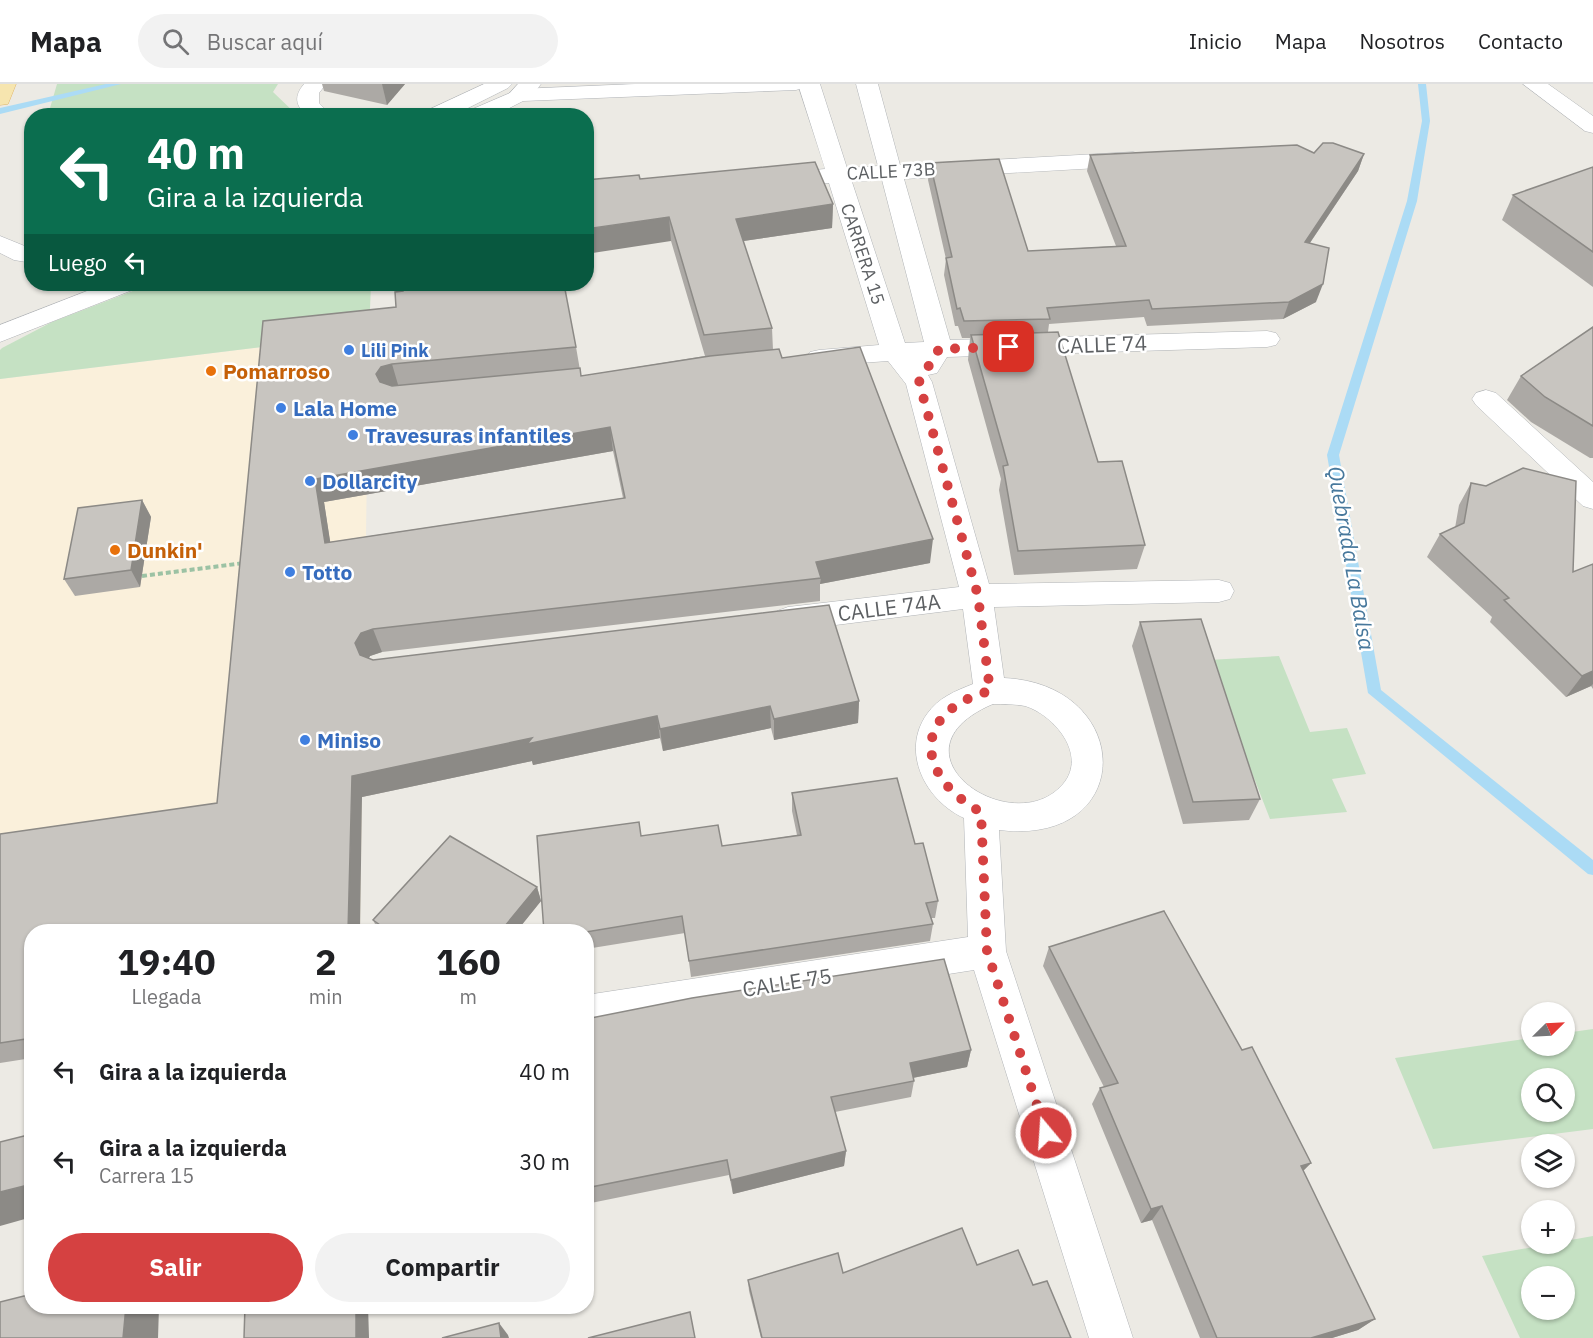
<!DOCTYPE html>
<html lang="es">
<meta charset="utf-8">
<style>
:root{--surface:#fff;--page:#f2f2f2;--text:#202124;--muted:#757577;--line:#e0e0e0;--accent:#d54141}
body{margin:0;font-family:"IBM Plex Sans",sans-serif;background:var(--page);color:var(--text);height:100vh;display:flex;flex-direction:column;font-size:22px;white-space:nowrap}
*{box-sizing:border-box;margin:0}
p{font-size:20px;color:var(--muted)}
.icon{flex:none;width:33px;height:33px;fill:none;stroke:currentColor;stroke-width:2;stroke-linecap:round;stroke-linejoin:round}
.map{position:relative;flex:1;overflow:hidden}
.drawer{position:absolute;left:24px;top:840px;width:570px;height:390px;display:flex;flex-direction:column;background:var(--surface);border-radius:24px;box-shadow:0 2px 4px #0004}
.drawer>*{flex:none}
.guide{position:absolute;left:24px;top:24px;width:570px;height:183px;border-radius:24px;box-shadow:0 2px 4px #0004;background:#0b6e4f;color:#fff;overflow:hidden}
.needle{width:39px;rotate:66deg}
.tools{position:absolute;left:1521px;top:918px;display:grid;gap:12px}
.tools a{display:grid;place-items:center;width:54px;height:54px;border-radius:50%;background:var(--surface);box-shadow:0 2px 4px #0004;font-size:30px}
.pin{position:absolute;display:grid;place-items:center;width:51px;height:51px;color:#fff;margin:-26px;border-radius:12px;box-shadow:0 3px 9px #0006}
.me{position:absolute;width:66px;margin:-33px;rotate:342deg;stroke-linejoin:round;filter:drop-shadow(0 0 4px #0008)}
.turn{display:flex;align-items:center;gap:21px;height:126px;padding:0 24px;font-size:27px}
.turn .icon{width:78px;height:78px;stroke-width:2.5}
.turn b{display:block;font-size:42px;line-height:51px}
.then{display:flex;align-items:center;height:57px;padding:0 24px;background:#0003;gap:12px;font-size:22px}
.eta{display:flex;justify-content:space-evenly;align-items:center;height:102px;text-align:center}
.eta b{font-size:36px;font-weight:700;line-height:42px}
.primary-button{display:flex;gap:12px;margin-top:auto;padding:12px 24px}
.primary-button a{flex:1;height:69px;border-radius:36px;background:var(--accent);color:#fff;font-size:24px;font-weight:700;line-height:69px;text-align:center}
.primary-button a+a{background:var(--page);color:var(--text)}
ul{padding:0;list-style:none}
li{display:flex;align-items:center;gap:18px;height:90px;padding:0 24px}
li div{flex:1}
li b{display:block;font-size:22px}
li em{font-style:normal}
header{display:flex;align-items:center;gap:36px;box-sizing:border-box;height:84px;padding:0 30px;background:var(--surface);border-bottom:2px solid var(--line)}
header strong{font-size:28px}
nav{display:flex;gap:33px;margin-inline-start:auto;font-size:21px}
.search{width:420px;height:54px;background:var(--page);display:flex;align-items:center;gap:15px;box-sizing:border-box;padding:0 21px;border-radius:33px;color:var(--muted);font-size:22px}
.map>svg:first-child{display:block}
.commercial{fill:#faf0db}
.green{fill:#c5e1c3;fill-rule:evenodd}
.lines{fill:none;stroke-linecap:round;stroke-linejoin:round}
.stream{fill:#abdbf5;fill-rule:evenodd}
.street-casing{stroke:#b1b4b7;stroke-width:1}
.secondary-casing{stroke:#b0b3b7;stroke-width:1}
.primary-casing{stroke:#e1b568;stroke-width:1}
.path{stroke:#9cc2a4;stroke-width:4;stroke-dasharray:5 3;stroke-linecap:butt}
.street{fill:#fff;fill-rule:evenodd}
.secondary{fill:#fff;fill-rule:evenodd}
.primary{fill:#f6e5af;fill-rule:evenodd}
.wall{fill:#aca9a5;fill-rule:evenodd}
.shaded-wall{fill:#8c8a86}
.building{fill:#c8c5c0;stroke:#8c8a86;stroke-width:1.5;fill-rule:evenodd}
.route{stroke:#d54141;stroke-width:10;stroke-dasharray:0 18}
.shop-dot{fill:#3f7fe0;stroke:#fff;stroke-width:2}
.food-dot{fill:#e8710a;stroke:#fff;stroke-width:2}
.labels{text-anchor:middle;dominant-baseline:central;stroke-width:5;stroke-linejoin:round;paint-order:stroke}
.far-street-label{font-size:18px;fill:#5c5f62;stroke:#fff}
.far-shop-label{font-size:18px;font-weight:bold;fill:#366cbe;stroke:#fff;text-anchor:start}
.street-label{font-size:21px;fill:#5c5f62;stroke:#fff}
.food-label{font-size:21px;font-weight:bold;fill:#c56008;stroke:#fff;text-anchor:start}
.shop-label{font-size:21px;font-weight:bold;fill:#366cbe;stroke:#fff;text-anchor:start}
.water-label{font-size:22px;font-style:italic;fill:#47789c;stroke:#fff}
</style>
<header>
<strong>Mapa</strong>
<div class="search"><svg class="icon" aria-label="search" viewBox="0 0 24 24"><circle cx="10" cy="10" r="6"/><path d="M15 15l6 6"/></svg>Buscar aquí</div>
<nav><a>Inicio</a><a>Mapa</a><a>Nosotros</a><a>Contacto</a></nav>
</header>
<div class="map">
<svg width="1593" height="1254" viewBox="0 0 1593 1254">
<rect width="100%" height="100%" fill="#eceae4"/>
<path class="commercial" d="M369,250l-9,597 -328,1 -32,131v-684z"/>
<g class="green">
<path d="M57,0h221l-5,8 24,23h-249z"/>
<path d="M151,200h220l-2,50 -369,45v-29l2,-2 50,-26z"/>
<path d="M1279,572l31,76 37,-4 19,46 -34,5 15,33 -77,7 -62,-159z"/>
<path d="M1593,945v100l-160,20 -38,-91 136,-20 1,8h32l1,-13zM1564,994v34h-32v-34z"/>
<path d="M1593,1152v102h-73l-38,-82 69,-12h13l1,-3zM1564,1192v34h-32v-34z"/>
</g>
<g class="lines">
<g class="stream">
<path d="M106,0h15l-121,30v-6z"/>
<path d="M1418,0h8l4,37 -13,80 -78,254 42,235 212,170v15l-5,-1 -220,-181 -41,-238 80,-254 15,-80z"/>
</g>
<defs>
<g id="street">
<path d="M304,0h22l-7,9v10l13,13h-25c-12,-11 -13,-20 -3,-32z"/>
<path d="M484,0h28l-4,4 -56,28h-29l3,-5z"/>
<path d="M518,0h23c-8,11 -16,19 -30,16l-3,-5z"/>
<path d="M798,0h22l27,84 31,-2 -22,-82h22l22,81 233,-13 8,2 3,5 -3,5 -8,2 -229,13 46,161 317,-9 9,2 4,6 -4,6 -9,2 -320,10 -10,16 -9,2 4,7 57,202 230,-4 11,3 4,8 -4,8 -11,3 -225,5 10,71c131,6 134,169 -5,152l7,121 127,387h-44l-115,-368 -388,61v-36l382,-58 -4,-119c-38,-17 -64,-66 -37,-104 11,-16 28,-23 46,-30l-10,-75 -175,22 -11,-4 -5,-8 5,-8 11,-4 171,-20 -53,-203 -18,-23 -69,5 -9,-2 -4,-6 4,-6 9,-2 60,-5 -50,-162 -52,3 -8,-2 -3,-5 3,-5 56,-5zM882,96l42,162 -19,1 -53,-161zM993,620c10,0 22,0 32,2 29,9 63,49 38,78 -50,59 -183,-32 -70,-80z"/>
<path d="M1523,0h25l45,32v17l-8,-2z"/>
<path d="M1486,306l10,3 97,89v27l-10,-3 -107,-101 -4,-6 4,-6z"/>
</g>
<g id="secondary">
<path d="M635,0h172l-4,4 -7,2 -273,11 -29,15h-29l3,-5 51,-22z"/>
<path d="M0,152l32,13v14l-18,-3 -14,-7z"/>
<path d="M105,200h33l-3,5 -135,53v-17z"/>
</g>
<path id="primary" d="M0,0h16l-8,20 -8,1z"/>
</defs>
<use href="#street" class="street-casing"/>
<use href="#secondary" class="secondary-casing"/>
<use href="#primary" class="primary-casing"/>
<path class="path" d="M142,492l102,-13"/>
<use href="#street" class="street"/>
<use href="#secondary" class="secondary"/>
<use href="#primary" class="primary"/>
</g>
<g class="wall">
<path d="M322,0h83l-18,21 -63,-14z"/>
<path d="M1314,69l50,1 -6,17 -48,72 6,59 -33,17 -136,7 -3,-9 -95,7 -1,8 50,130 47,83 -8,24 -123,6 -15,-85 2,-11 -33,-119 2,-22h-8l-4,-12h-3l-11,-51 2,-16 -18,-79 2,-17 98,88 88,-5 -29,-75 3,-16z"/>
<path d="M1593,83v120l-91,-67 11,-25z"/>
<path d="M640,95l193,25 -1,24 -89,13 29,87 1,22 9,8 148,205 -110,21v17l-438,51 -12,4 -1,2 4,2 486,41 -1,22 -84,17 -3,-12 -108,23 -3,-13 -127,27 -1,-4 -170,36 -330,135v126l-32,5v-229l217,-31 46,-482 313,26 5,29 124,-20 -34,-115zM613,367l10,47 -293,44 -6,-40z"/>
<path d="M1593,243v131h-3l-59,-36 -24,-22 14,-24z"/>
<path d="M1471,399l102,89 20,-8v125l-2,-3 -25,11 -76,-75 2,-5 -65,-60 13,-23 15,-6 4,-23z"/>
<path d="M142,416l9,17 -11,70 -65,9 -11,-17z"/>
<path d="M1140,538l120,177 -11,21 -66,4 -51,-178z"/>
<path d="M792,709l123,51 23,57 -3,17h-4l2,6 -3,17 -239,36 -6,-44 -99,16v-17l55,-97 81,11 75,-11 -5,-24z"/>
<path d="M537,803l4,14 -25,31h-137l-6,-12z"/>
<path d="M1049,863l193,103 69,113 -8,8 72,148 -17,11 -26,8h-132l-48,-118 -11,3 -49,-119 8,-16 4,-1 -61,-121z"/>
<path d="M586,935l385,31 -4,17 -54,11 1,3 -3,16 -76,15 11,39 -2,15 -111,28 -4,-19 -143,29z"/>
<path d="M977,1181l56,20 38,53h-310l-12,-47 -1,-11z"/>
</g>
<g class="shaded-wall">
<path d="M382,0h23l-18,21z"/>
<path d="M1364,70l-6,17 -59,88 6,-17z"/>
<path d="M833,120l-1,24 -95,14 -1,-23z"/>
<path d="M669,133l2,24 -85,13v-25z"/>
<path d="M1323,200l-7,18 -33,17 6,-17z"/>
<path d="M392,280l7,24 -16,10 -7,-24 5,-7z"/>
<path d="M610,343l3,24 -289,51 10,64 -9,-23 -10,-64z"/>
<path d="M142,416l9,17 -11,70 -9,-17z"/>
<path d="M933,455l-3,24 -110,21 1,-6 -5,-16z"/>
<path d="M373,545l9,23 -12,4 -6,10 -9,-23 6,-10z"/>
<path d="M1593,587v13l-2,2 -25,11 16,-21z"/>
<path d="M859,617l-1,22 -84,17v-21z"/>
<path d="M770,622l1,22 -108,23 -3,-22z"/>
<path d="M657,632l3,22 -127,27 -1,-4 -170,36 -2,135h-12l4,-156 180,-38z"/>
<path d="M537,803l4,14 -25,31h-16z"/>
<path d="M971,966l-4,17 -60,12 3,-16z"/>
<path d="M846,1067l-2,15 -111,28 -2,-14z"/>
<path d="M1311,1079l-14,14 4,-11z"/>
<path d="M32,1100v33l-32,9v-34z"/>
<path d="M1162,1122l-10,14 -11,3 10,-14z"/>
<path d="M126,1222h33l-1,32h-35z"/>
<path d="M356,1222h12l1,32h-13z"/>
<path d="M1375,1235l-17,11 -26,8h-21z"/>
<path d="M499,1239l9,12 1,3h-8z"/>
</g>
<g class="building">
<path d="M1323,59h10l31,11 -59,88 24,6 -6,36 -34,18 -137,7 -3,-9 -102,8 3,11 -86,2 -4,-13 -3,1 -11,-51 6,-1 -22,-94 69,-4 29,92 98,-5 -36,-91 207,-10 17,8z"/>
<path d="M815,78l18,42 -97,15 36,109 -68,7 -35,-118 -83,12v-49l53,-5 1,4z"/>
<path d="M1593,83v85l-80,-57z"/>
<path d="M402,200h162l12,63 -184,17 -11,3 -5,7 4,8 12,4 188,-18 1,8 129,-20 69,-7 3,9 78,-11 73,192 -117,23 5,16 -448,51 -12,4 -6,10 5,12 13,5 456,-55 30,96 -85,18 -4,-13 -110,23 -3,-13 -130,28 5,-6 -180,38 -4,156h-316v106l-32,5v-209l217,-31 46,-482 133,-14 -1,-15 8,-1zM610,343l15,71 -300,45 -10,-64z"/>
<path d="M1593,243v99l-48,-29 -24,-21z"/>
<path d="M1058,248l40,130 24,-1 23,84 -127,6 -15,-85 5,-1 -37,-130z"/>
<path d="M1523,384l53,13 -3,91 20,-8v107l-11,5 -78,-76 5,-2 -69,-64 24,-11 7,-40 15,3z"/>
<path d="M142,416l-11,70 -67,9 14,-71z"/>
<path d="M1201,535l59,180 -67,3 -53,-180z"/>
<path d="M897,694l18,66 8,-1 15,58 -12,2 7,21 -244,37 -7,-45 -96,16h-42l-7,-96 102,-14 2,14 77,-11 4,21 79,-11 -9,-42z"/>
<path d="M450,752l87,51 -37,45h-43l-4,-3 -2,3h-61l-17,-12z"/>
<path d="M1164,827l78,139 10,-3 59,116 -10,3 74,153 -64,19h-94l-55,-132 -11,3 -51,-121 18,-5 -69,-136z"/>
<path d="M944,875l27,91 -61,13 4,18 -83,16 15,54 -115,29 -4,-20 -141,28v-169l106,-21z"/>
<path d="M32,1050v50l-32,8v-50z"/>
<path d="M962,1144l15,37 41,-15 15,35 14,-4 24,57h-309l-14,-58 90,-27 5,20z"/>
<path d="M32,1210v12h94l-3,32h-123v-36z"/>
<path d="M245,1222h111v32h-112z"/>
<path d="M690,1228l5,26h-107z"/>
<path d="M499,1239l2,15h-59z"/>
</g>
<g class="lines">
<path class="route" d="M1009,263l-70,2 -20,33 59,214 12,95c-79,21 -75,85 -9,121l6,139 59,182"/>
</g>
<g class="shop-dot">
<circle cx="349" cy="266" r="6"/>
<circle cx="281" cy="324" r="6"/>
<circle cx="353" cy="351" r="6"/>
<circle cx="310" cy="397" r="6"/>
<circle cx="290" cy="488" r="6"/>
<circle cx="305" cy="656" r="6"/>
</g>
<g class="food-dot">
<circle cx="211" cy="287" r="6"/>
<circle cx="115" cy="466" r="6"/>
</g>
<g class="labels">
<g class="far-street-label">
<text transform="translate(891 87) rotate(-3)">CALLE 73B</text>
<text transform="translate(863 170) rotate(72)">CARRERA 15</text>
</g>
<g class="far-shop-label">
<text x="361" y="266">Lili Pink</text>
</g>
<g class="street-label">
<text transform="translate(1102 260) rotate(-2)">CALLE 74</text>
<text transform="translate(889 523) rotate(-7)">CALLE 74A</text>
<text transform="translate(787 898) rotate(-9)">CALLE 75</text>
</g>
<g class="food-label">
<text x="223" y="287">Pomarroso</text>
<text x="127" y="466">Dunkin'</text>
</g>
<g class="shop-label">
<text x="293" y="324">Lala Home</text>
<text x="365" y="351">Travesuras infantiles</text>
<text x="322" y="397">Dollarcity</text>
<text x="302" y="488">Totto</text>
<text x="317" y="656">Miniso</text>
</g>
<g class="water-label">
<text transform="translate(1352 474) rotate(80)">Quebrada La Balsa</text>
</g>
</g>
</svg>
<div class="tools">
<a><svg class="needle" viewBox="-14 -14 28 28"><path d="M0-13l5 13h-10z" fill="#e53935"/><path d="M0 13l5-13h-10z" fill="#757577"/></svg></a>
<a><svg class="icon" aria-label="search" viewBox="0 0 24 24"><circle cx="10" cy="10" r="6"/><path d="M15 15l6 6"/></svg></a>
<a><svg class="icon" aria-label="layers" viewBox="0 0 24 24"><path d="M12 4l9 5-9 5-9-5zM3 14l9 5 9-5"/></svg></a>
<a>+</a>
<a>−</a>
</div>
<div class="pin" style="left:1009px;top:263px;background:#d93025"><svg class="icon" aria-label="arrive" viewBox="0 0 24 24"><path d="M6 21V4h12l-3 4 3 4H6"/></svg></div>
<svg class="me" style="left:1046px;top:1049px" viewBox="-20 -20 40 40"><circle r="17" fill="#d54141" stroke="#fff" stroke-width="3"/><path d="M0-11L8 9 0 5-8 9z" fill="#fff"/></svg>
<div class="guide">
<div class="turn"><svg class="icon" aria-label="left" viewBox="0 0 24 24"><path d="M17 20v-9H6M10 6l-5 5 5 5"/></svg><div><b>40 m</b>Gira a la izquierda</div></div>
<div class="then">Luego<svg class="icon" aria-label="left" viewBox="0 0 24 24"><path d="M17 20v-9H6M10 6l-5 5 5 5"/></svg></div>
</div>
<section class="drawer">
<div class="eta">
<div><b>19:40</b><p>Llegada</p></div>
<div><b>2</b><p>min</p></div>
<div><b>160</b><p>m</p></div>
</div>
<ul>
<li><svg class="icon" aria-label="left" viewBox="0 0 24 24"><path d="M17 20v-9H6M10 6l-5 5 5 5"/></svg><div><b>Gira a la izquierda</b></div><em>40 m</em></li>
<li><svg class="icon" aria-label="left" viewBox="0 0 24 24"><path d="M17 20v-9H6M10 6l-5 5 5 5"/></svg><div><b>Gira a la izquierda</b><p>Carrera 15</p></div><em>30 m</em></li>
</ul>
<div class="primary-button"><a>Salir</a><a>Compartir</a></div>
</section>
</div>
